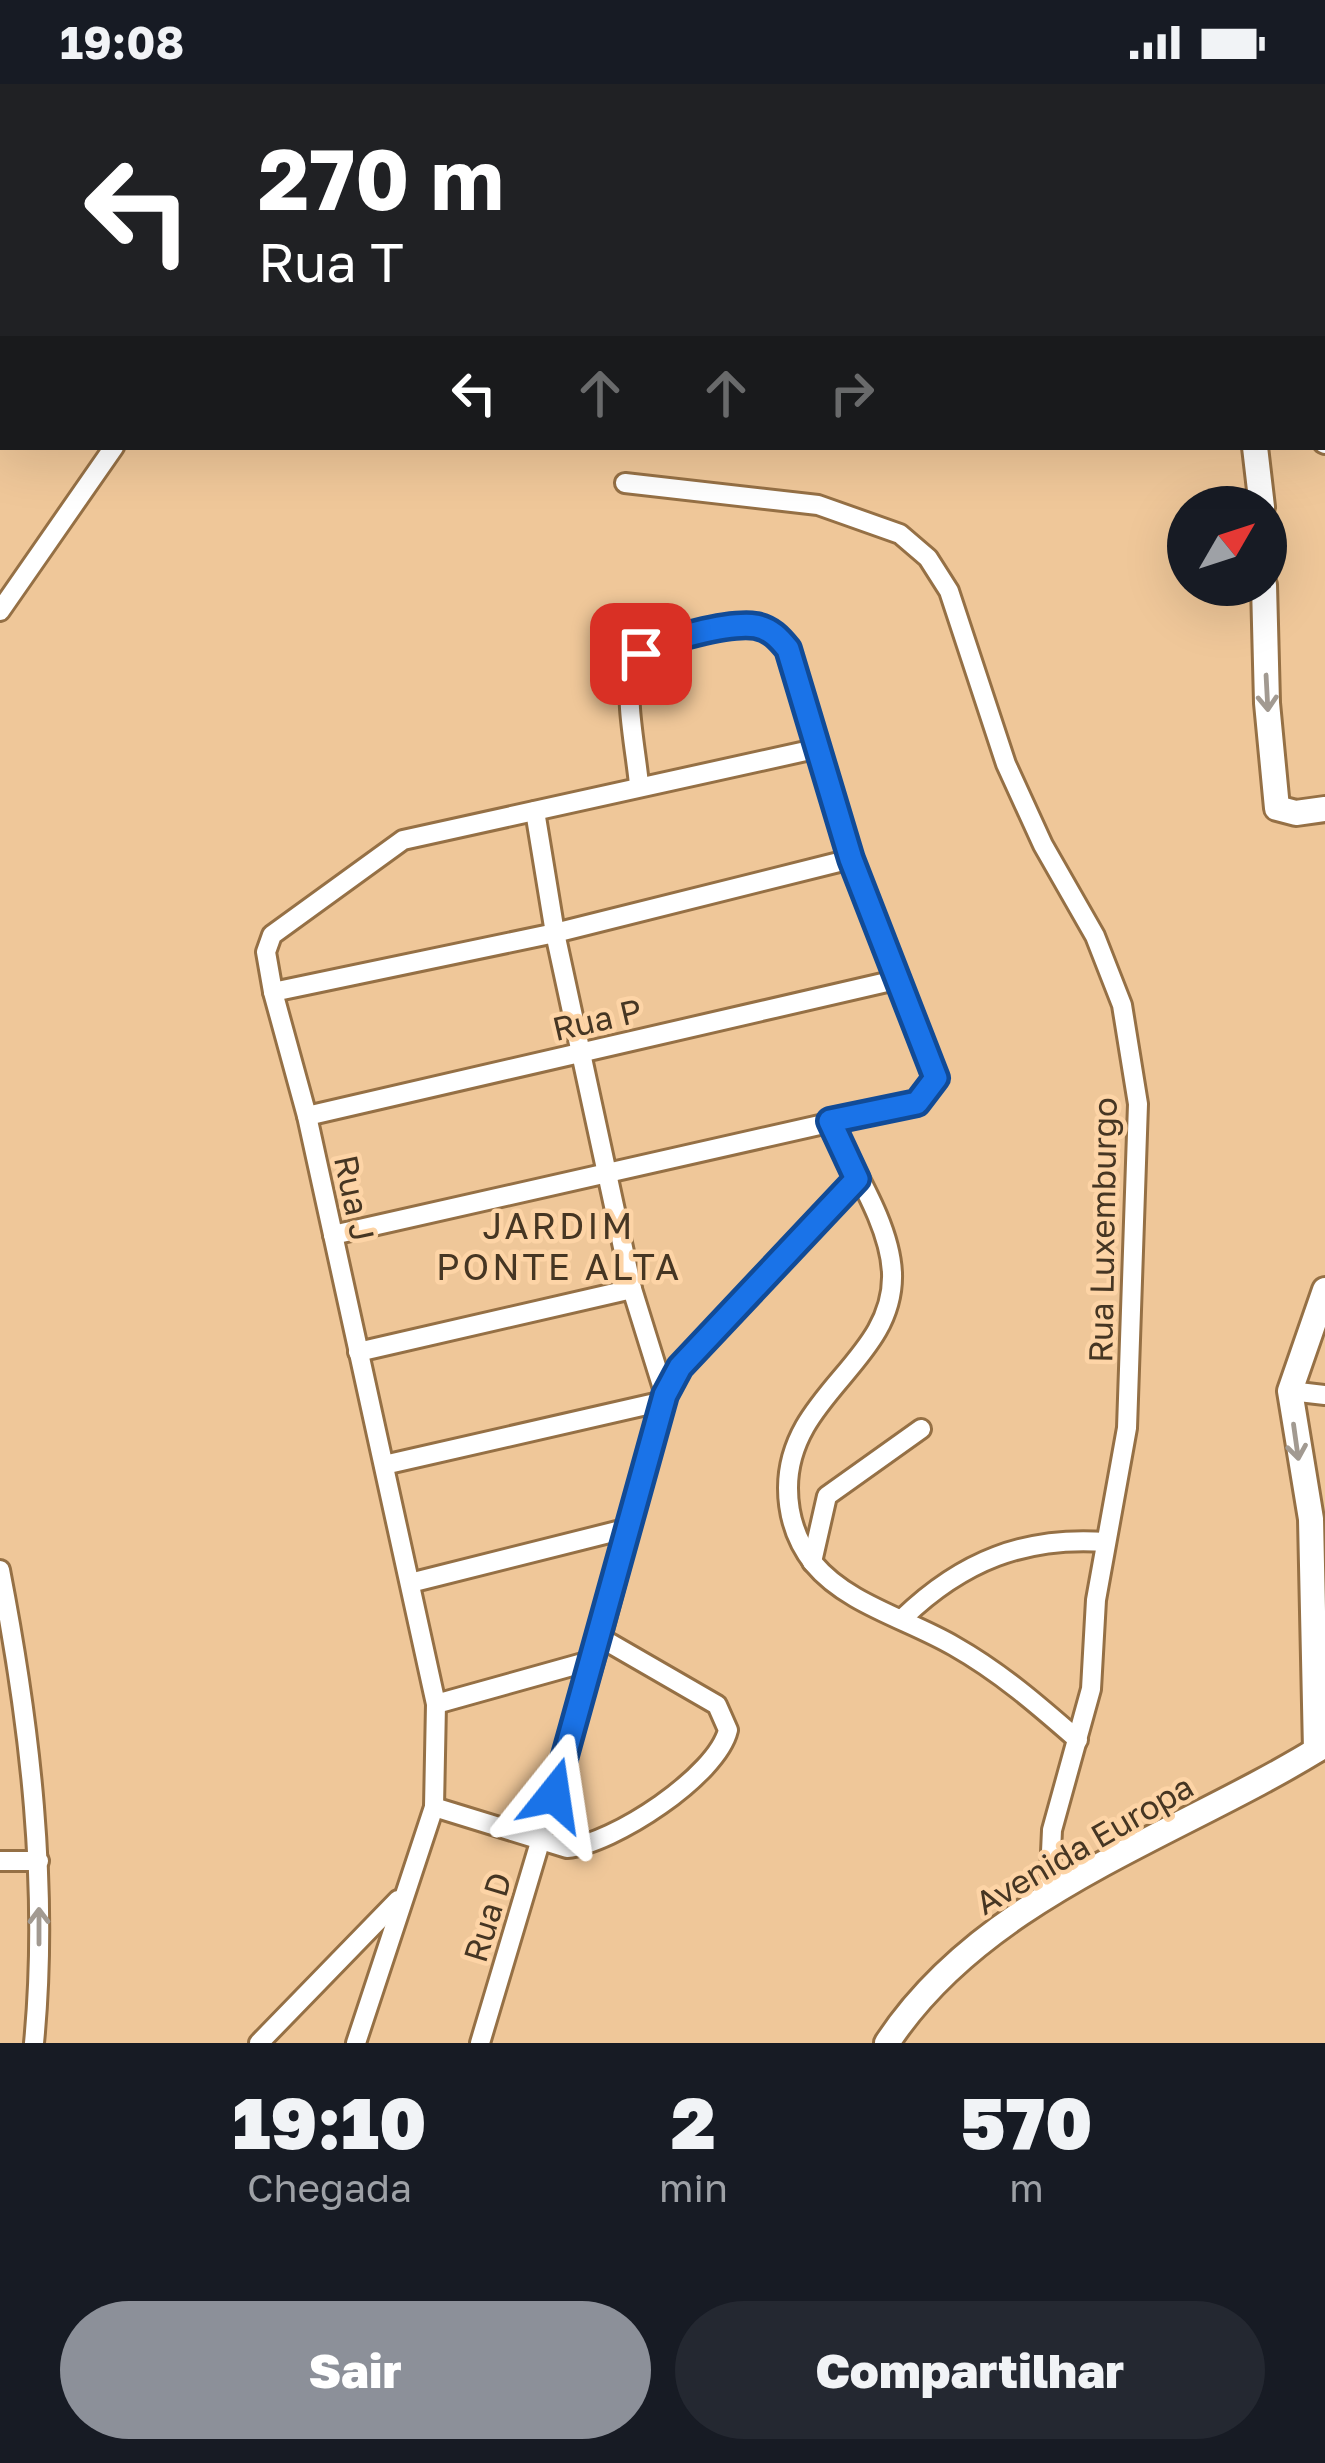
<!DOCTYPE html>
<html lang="pt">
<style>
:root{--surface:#171b24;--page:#242831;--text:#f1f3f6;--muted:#9ea1a6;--accent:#8c9099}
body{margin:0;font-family:"Golos Text",sans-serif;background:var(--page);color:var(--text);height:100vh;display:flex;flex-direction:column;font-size:45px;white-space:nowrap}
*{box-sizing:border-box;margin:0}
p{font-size:39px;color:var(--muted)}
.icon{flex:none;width:66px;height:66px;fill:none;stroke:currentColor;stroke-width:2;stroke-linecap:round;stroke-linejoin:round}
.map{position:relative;height:1959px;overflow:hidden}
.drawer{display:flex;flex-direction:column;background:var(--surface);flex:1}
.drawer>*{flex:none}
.guide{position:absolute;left:0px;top:0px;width:1326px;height:366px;box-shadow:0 12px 48px #0002;background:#202124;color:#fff;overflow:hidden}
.needle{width:78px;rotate:51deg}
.fabs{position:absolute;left:1167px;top:402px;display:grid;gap:24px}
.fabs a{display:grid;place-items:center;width:120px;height:120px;border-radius:50%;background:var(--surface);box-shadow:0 12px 48px #0002;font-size:60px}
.pin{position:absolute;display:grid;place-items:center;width:102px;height:102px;color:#fff;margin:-51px;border-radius:24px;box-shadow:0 6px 18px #0006}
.me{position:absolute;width:132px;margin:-66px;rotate:15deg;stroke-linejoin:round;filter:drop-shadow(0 0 9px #0008)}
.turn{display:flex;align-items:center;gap:42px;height:252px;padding:0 60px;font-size:54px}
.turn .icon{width:156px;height:156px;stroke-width:2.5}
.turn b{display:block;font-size:84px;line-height:102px}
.lanes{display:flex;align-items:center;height:114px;padding:0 60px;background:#0003;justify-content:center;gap:60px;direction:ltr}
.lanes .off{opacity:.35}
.eta{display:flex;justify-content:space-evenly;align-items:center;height:204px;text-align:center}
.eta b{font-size:72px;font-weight:800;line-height:84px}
.cta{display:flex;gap:24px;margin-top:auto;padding:24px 60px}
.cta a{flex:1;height:138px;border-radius:72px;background:var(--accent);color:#fff;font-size:48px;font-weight:800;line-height:138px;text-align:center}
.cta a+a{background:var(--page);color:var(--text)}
.status{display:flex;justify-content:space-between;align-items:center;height:84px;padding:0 60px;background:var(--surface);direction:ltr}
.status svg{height:33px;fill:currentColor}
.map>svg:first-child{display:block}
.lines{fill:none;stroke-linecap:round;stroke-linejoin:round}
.minor-casing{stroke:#957045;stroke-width:24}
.tertiary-casing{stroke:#957045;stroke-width:30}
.minor{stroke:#fff;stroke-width:18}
.tertiary{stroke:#fff;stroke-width:24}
.oneway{stroke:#a29a91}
.route-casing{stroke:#114b97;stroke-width:30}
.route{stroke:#1a73e8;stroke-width:21}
.labels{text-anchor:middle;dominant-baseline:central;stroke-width:9;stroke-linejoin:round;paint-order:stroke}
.street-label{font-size:33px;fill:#463623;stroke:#fdd4a6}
.neighbourhood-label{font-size:36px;letter-spacing:3px;fill:#463623;stroke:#fdd4a6}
</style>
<div class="status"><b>19:08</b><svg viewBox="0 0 49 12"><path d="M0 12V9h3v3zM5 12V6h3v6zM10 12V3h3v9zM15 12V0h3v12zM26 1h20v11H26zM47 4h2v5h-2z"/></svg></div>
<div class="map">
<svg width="1325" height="1959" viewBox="0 0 1325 1959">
<rect width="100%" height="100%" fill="#efc799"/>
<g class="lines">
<defs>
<g id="minor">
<path d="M1258,0l2,3"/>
<path d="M353,3l2,-3"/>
<path d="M0,25h3"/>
<path d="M1323,93l2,2"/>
<path d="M1323,160l2,-3"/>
<path d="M0,200l3,-5"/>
<path d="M1323,359l2,1"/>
<path d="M625,399l193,22 82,29 28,24 21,33 57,173 37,81 52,91 27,69 16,99 -11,324 -31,172 -5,89 -39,141 -3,66"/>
<path d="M0,527l114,-164"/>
<path d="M535,727l20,122 77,356 33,106"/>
<path d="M273,908l282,-59 296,-74"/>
<path d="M307,1032l593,-137"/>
<path d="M830,1037c21,45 60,102 62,152 3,88 -104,121 -104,215 0,29 8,53 26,76 33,40 96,56 140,82 46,26 84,59 124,94"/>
<path d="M333,1151l584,-132 19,-25 -85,-219 -62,-210c-10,-11 -17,-19 -31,-22 -31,-8 -115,12 -126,45 -8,23 5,86 7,113"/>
<path d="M358,1268l274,-63"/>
<path d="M1290,1307l35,4"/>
<path d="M384,1381l280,-64"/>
<path d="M812,1478l15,-66 94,-67"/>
<path d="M0,1486c30,155 49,316 34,473"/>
<path d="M410,1499l219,-55"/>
<path d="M903,1534c59,-57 122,-82 203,-76"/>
<path d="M436,1620l154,-43"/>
<path d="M434,1723l133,41c46,-4 150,-72 161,-118l-11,-25 -116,-67"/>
<path d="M0,1777h39"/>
<path d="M259,1959l139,-143"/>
<path d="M356,1959l78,-236 2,-103 -129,-588 -34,-124 -7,-40 6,-17 131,-95 412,-91"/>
<path d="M480,1959l121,-405 64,-243 15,-28 177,-188"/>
</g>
<g id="tertiary">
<path d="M385,0l7,3"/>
<path d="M1145,0l1,3"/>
<path d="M1035,3l8,-3"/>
<path d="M1255,363l7,60"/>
<path d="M1264,501l3,118 10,105 19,5 29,-4"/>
<path d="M1316,1666l-5,-231 -21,-128 35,-101"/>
<path d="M887,1959c97,-149 292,-207 438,-298"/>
</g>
</defs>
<use href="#minor" class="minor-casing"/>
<use href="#tertiary" class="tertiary-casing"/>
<use href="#minor" class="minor"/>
<use href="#tertiary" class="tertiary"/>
</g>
<defs><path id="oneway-shaft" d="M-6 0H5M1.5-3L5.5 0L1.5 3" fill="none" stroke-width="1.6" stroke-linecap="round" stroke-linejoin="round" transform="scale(3)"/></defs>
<g class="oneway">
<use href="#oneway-shaft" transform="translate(1267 609) rotate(87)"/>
<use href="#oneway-shaft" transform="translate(1296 1358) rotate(82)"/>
<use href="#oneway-shaft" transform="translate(39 1842) rotate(-90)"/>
</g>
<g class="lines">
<defs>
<path id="route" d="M554,1711l111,-400 15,-28 177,-188 -27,-58 87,-18 19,-25 -85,-219 -63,-210c-9,-11 -17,-20 -32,-23 -25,-4 -95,13 -115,28"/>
</defs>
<use href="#route" class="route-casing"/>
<use href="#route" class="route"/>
</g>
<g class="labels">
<g class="street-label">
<text transform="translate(597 935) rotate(-13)">Rua P</text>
<text transform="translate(355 1114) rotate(78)">Rua J</text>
<text transform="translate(1102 1146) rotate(-89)">Rua Luxemburgo</text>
<text transform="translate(1084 1760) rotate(-30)">Avenida Europa</text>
<text transform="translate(487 1833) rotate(-73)">Rua D</text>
</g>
<g class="neighbourhood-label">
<text x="559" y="1141">JARDIM<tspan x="559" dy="41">PONTE ALTA</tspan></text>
</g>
</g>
</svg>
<div class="fabs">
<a><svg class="needle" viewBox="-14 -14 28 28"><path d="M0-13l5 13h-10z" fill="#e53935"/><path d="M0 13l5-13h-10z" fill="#9ea1a6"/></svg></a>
</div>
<div class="pin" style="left:641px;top:570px;background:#d93025"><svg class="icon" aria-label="arrive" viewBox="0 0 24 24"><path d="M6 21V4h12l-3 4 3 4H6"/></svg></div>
<svg class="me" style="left:554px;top:1711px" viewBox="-20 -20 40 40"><path d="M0-17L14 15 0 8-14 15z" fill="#1a73e8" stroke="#fff" stroke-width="4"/></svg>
<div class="guide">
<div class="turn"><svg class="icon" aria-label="left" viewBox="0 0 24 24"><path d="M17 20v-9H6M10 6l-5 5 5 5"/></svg><div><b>270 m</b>Rua T</div></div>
<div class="lanes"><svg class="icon" aria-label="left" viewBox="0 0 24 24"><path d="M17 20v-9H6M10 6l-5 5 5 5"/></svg><svg class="icon off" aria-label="ahead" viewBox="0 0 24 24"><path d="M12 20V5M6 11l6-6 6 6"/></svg><svg class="icon off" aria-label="ahead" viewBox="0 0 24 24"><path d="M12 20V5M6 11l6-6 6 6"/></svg><svg class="icon off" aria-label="right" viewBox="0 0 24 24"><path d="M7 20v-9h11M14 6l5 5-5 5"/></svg></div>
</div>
</div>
<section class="drawer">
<div class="eta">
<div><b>19:10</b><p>Chegada</p></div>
<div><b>2</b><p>min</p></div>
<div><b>570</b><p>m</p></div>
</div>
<div class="cta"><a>Sair</a><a>Compartilhar</a></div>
</section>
